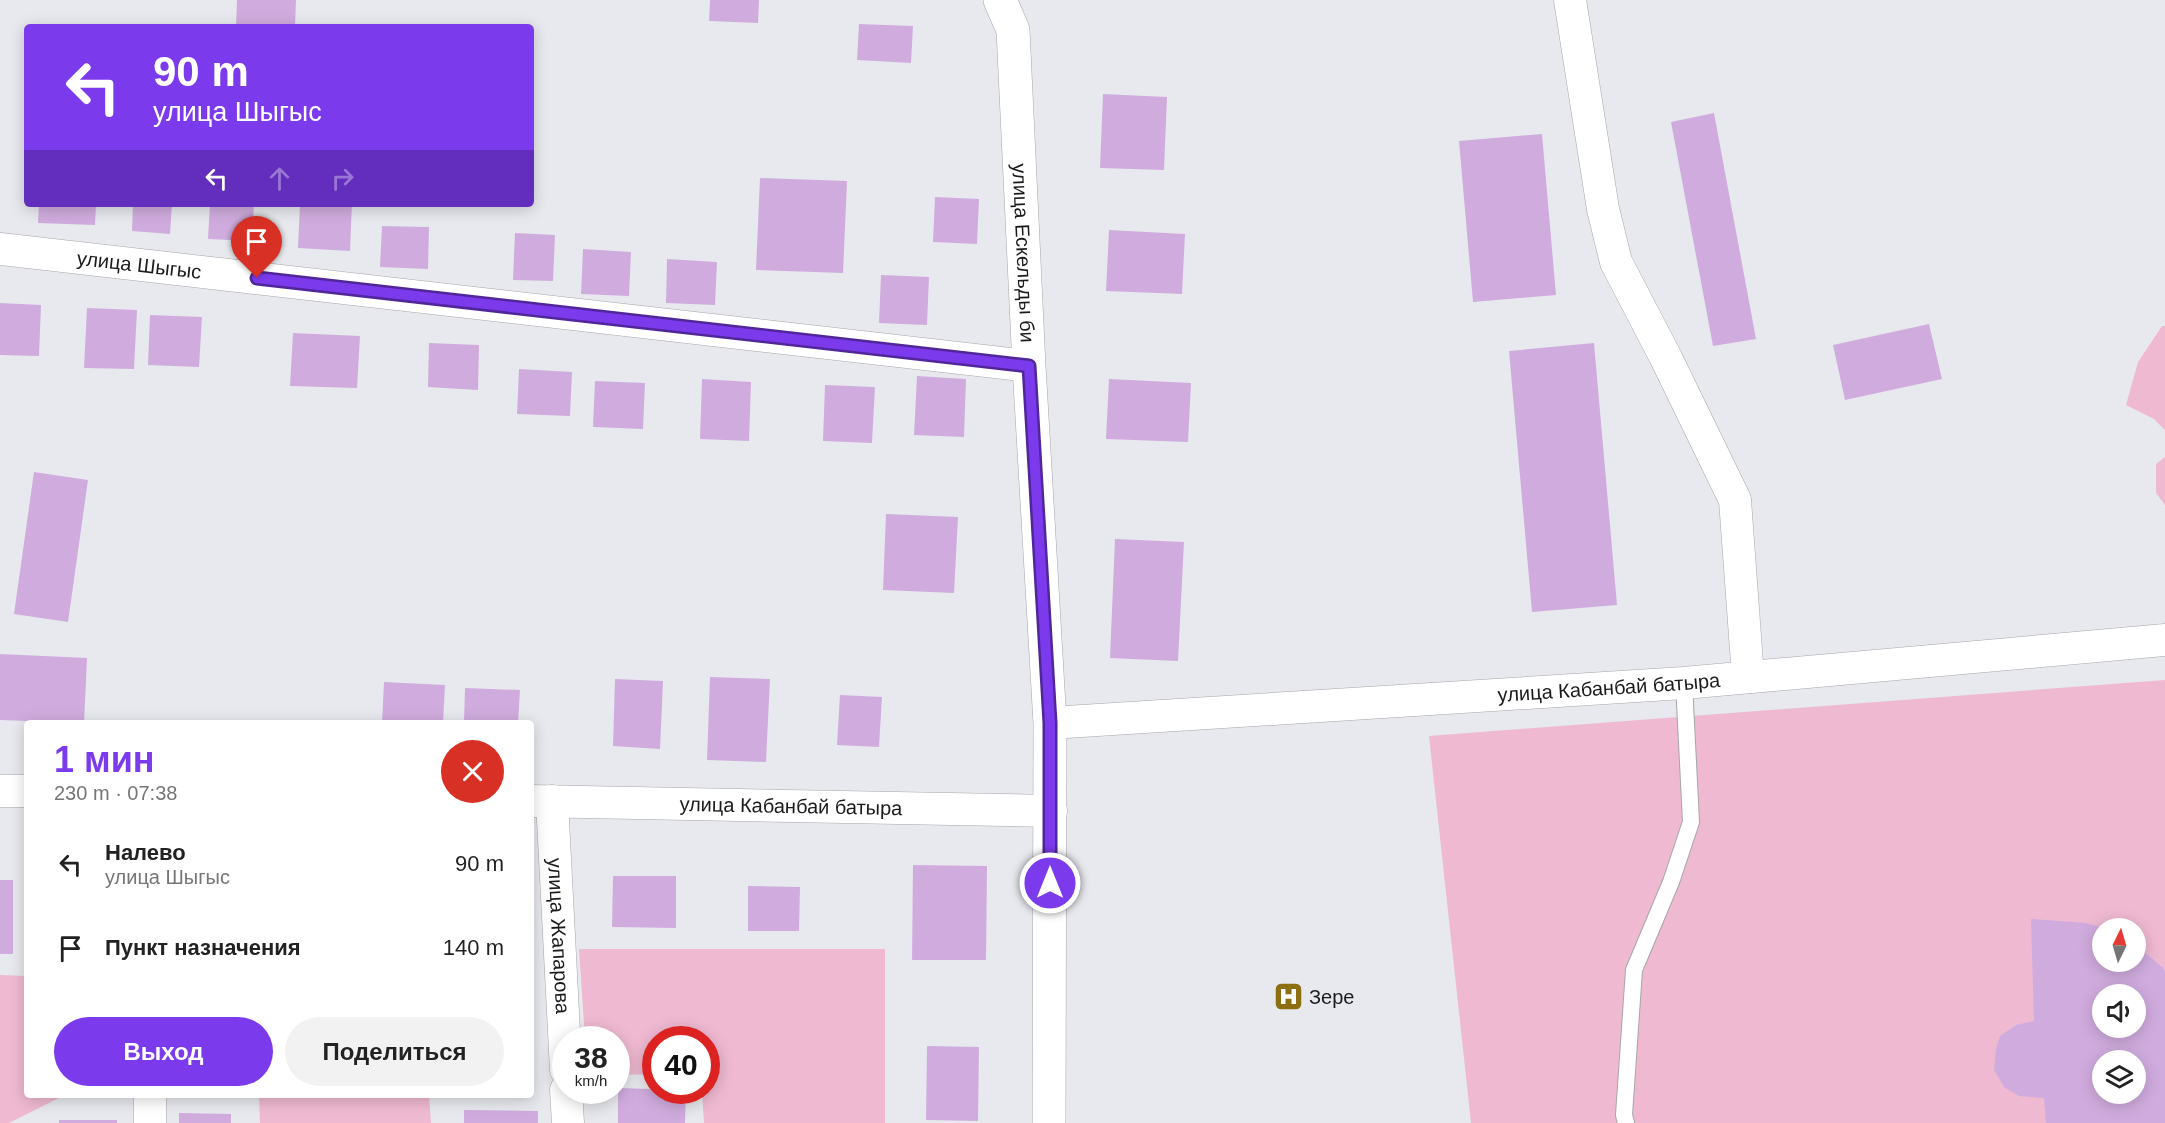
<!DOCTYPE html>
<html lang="ru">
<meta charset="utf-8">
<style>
:root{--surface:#fff;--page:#f2f2f2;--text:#222;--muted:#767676;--accent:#7c3aed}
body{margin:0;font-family:Arial,sans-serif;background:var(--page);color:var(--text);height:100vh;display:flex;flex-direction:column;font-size:22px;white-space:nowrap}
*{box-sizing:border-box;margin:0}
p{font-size:20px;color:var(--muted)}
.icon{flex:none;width:33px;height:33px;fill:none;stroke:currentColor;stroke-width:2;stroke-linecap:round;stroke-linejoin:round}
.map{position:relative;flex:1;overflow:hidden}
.sheet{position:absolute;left:24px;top:720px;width:510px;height:378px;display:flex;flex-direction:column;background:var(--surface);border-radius:6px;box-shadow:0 3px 15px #0003}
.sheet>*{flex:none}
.hud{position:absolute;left:24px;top:24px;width:510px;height:183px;border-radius:6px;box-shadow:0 3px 15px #0003;background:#7c3aed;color:#fff;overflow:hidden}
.needle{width:39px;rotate:5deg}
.fabs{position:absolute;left:2092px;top:918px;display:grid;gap:12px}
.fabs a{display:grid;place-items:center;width:54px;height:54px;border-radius:50%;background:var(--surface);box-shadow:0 3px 15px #0003;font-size:30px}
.speed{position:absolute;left:552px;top:1026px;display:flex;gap:12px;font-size:30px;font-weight:700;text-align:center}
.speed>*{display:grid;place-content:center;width:78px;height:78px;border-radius:50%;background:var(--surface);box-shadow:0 3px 15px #0003;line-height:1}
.speed small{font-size:15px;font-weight:400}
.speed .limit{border:9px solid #d22;background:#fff;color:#111}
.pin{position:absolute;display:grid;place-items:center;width:51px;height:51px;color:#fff;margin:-62px -26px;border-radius:50% 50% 50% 0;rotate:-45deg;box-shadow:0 0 6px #0007}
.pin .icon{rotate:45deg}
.me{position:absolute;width:66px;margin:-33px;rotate:0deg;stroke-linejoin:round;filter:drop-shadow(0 0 4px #0008)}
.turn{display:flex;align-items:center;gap:21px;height:126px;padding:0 30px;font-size:27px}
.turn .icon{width:78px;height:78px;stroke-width:2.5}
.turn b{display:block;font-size:42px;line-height:51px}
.lanes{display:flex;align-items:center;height:57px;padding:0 30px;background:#0003;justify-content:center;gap:30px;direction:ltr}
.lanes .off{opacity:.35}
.round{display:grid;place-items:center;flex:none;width:63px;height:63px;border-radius:32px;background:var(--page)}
.head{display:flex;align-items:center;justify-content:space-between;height:102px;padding:0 30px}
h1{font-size:36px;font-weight:600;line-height:45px;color:var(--accent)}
.primary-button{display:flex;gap:12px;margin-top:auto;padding:12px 30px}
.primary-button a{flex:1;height:69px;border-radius:36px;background:var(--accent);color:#fff;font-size:24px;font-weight:600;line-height:69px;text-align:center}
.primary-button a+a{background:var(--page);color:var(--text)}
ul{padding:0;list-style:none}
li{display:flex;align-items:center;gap:18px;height:84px;padding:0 30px}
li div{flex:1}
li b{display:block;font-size:22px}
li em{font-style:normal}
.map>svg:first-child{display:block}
.green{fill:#efb9d2;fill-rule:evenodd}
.building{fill:#d0acde;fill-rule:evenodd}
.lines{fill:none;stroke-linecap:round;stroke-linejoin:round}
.service-casing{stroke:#a6a6ab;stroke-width:18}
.minor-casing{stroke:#a6a6ab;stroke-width:33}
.tertiary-casing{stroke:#a6a6ab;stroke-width:34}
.service{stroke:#fff;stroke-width:16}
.minor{stroke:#fff;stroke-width:32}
.tertiary{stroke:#fff;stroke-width:33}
.route-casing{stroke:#51269a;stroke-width:15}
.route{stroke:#7c3aed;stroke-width:10}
.labels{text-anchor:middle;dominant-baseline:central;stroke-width:4.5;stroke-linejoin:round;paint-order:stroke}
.street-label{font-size:20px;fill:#1b1b1d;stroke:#e8e9ee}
.poi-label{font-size:20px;fill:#1b1b1d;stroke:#e8e9ee;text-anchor:start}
</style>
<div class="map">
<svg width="2165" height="1123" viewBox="0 0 2165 1123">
<rect width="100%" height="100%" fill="#e8e9ee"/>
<g class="green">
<path d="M2162,326h3v104l-11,-11 -28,-14 12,-43z"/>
<path d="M2165,457v48l-9,-12v-29z"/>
<path d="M2165,680v443h-694l-42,-387zM2103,928h33v34h-33zM2103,994h33v34h-33zM2103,1060h33v34h-33z"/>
<path d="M579,949h306v174h-181l-2,-32 4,-1v-50h-50l-1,34 -38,1 -1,-35 -31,-1z"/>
<path d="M0,975l27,1v119h38l-56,28h-9z"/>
<path d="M259,1095h170l2,28h-171z"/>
</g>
<g class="building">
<path d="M237,0h59l-1,27h-59z"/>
<path d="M710,0h49l-1,23 -49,-2z"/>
<path d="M859,24l54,2 -2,37 -54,-3z"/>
<path d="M1103,94l64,3 -3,73 -64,-2z"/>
<path d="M1714,113l42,226 -43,7 -42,-224z"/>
<path d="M1542,134l14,161 -83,7 -14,-161z"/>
<path d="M760,178l87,3 -4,92 -87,-3z"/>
<path d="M935,197l44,2 -2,45 -44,-2z"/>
<path d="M39,204h57l-1,21 -57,-2z"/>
<path d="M133,204h39l-2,30 -38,-3z"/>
<path d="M210,204h44l-2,37 -44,-2z"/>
<path d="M300,204h52l-2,47 -52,-3z"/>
<path d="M382,226l47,1 -1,42 -48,-2z"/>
<path d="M1109,230l76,4 -3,60 -76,-3z"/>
<path d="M515,233l40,2 -2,46 -40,-1z"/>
<path d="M583,249l48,3 -2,44 -48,-2z"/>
<path d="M667,259l50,3 -2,43 -49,-2z"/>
<path d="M881,275l48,2 -2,48 -48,-2z"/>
<path d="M0,303l41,2 -2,51 -39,-1z"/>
<path d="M87,308l50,2 -3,59 -50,-1z"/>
<path d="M150,315l52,2 -3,50 -51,-2z"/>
<path d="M1929,324l13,55 -97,21 -12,-55z"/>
<path d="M293,333l67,3 -3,52 -67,-2z"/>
<path d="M429,343l50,2 -1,45 -50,-3z"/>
<path d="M1594,343l23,262 -85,7 -23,-261z"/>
<path d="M519,369l53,3 -2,44 -53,-2z"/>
<path d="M917,376l49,3 -2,58 -50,-2z"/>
<path d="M702,379l49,3 -2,59 -49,-2z"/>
<path d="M1109,379l82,4 -3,59 -82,-3z"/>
<path d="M595,381l50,2 -2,46 -50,-2z"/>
<path d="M825,385l50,2 -3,56 -49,-2z"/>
<path d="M34,472l54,8 -20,142 -54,-8z"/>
<path d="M886,514l72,3 -4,76 -71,-3z"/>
<path d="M1115,539l69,3 -6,119 -68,-3z"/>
<path d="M0,654l87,4 -3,65 -84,-3z"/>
<path d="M710,677l60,2 -4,83 -59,-2z"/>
<path d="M615,679l48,2 -3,68 -47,-3z"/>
<path d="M384,682l61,3 -2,38h-61z"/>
<path d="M465,688l55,2 -2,33h-54z"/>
<path d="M840,695l42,2 -3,50 -42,-2z"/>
<path d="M913,865l74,1 -1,94h-74z"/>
<path d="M613,876h63v52l-64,-1z"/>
<rect x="0" y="880" width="13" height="74"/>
<path d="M748,886l52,1 -1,44h-51z"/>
<path d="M2031,919l55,4 17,5v34h33v-17l26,22 3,4v152h-119l-2,-25 -25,-2 -15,-9 -10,-17 2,-21 4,-13 16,-11 18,-4zM2103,994h33v34h-33zM2103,1060h33v34h-33z"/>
<path d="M927,1046l52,1 -1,74 -52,-1z"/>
<path d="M618,1088l68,2 -1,33h-67z"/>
<path d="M464,1110l74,1v12h-74z"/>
<path d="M179,1113l52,1v9h-52z"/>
<rect x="59" y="1120" width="58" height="3"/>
</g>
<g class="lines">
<defs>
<path id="service" d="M1626,1123l-2,-8 10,-145 37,-88 20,-60 -7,-139"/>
<g id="minor">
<path d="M1570,0l33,209 13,53 50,96 69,142 13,177"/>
<path id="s1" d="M0,249l1029,117"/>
<path id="s2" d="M1050,723l634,-40 481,-43"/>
<path d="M0,791h27"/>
<path id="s3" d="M531,801l520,10"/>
<path id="s4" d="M552,801l14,269"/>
<path d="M566,1090l2,33"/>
<path d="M150,1095v28"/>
</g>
<g id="tertiary">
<path id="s5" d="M1000,0l13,30 16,336 21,357 -1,400"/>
</g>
</defs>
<use href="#service" class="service-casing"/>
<use href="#minor" class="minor-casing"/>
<use href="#tertiary" class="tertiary-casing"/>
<use href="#service" class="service"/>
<use href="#minor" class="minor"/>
<use href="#tertiary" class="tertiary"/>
</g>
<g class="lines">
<defs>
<path id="route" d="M257,278l772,88 21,357v160"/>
</defs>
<use href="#route" class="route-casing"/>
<use href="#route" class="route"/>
</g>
<defs>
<symbol id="hospital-square" viewBox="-11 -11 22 22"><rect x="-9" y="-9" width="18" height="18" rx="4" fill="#8d6f12" stroke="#e8e9ee"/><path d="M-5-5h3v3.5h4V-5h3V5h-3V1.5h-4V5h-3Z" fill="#fff"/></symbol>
</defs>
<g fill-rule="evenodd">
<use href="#hospital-square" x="1272" y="980" width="33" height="33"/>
</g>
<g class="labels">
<g class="street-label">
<text stroke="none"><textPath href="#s5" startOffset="256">улица Ескельды би</textPath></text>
<text stroke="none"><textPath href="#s1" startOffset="140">улица Шыгыс</textPath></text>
<text stroke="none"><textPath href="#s2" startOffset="560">улица Кабанбай батыра</textPath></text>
<text stroke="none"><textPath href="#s3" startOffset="260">улица Кабанбай батыра</textPath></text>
<text stroke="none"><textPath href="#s4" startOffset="135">улица Жапарова</textPath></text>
</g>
<g class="poi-label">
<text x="1309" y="997">Зере</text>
</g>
</g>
</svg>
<div class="fabs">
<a><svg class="needle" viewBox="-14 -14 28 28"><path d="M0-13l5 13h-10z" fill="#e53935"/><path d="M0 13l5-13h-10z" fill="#767676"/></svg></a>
<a><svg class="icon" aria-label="sound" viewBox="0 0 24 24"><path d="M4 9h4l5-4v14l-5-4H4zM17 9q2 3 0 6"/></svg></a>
<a><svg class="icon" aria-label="layers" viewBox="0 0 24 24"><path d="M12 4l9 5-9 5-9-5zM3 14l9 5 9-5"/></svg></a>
</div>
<div class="speed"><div>38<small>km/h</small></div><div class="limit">40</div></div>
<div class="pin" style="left:257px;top:278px;background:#d93025"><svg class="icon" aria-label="arrive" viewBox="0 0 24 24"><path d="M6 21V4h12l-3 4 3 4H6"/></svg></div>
<svg class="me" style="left:1050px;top:883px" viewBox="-20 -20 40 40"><circle r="17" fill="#7c3aed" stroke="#fff" stroke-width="3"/><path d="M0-11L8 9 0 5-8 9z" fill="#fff"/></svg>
<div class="hud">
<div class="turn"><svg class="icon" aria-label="left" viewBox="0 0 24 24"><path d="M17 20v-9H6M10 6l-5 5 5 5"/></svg><div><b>90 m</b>улица Шыгыс</div></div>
<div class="lanes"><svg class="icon" aria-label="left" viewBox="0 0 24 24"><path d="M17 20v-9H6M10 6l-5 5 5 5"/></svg><svg class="icon off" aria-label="ahead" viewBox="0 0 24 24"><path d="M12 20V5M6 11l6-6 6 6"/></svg><svg class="icon off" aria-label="right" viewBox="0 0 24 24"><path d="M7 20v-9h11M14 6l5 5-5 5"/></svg></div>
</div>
<section class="sheet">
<div class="head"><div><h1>1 мин</h1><p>230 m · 07:38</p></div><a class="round" style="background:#d93025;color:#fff"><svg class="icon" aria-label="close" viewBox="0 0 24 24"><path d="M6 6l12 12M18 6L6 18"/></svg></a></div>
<ul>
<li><svg class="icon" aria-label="left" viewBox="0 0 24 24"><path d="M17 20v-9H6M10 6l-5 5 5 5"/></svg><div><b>Налево</b><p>улица Шыгыс</p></div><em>90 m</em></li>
<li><svg class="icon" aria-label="arrive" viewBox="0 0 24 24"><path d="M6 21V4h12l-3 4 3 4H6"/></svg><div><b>Пункт назначения</b></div><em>140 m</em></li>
</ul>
<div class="primary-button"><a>Выход</a><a>Поделиться</a></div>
</section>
</div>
